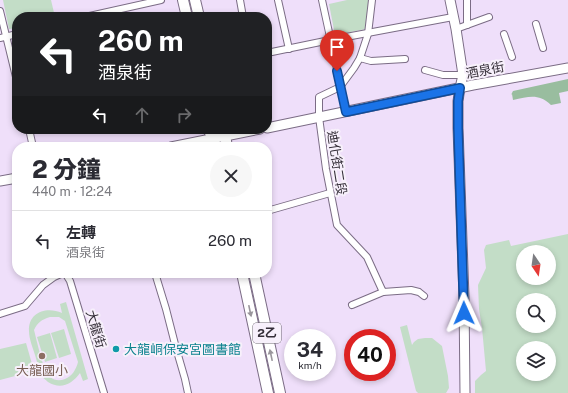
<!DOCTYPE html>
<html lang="zh-TW">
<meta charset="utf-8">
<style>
:root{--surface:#fff;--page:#f7f7f7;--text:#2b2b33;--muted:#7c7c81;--line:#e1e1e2}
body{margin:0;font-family:"Public Sans","Noto Sans TC",sans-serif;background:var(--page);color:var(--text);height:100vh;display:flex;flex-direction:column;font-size:15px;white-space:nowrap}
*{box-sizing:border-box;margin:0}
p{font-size:13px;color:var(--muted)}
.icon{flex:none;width:22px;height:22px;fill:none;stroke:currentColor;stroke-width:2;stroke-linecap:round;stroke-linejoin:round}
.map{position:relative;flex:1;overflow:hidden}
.sheet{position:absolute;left:12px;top:142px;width:260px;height:136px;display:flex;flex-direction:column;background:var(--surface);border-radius:16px;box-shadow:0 2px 6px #0003}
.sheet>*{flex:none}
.top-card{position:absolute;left:12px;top:12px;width:260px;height:122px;border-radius:16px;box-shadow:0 2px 6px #0003;background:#202124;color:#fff;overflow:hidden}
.needle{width:26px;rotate:167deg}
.tools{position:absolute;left:516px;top:245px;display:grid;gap:8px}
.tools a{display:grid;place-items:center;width:40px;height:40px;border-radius:50%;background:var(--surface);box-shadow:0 2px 6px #0003;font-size:20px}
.speed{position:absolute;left:284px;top:329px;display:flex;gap:8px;font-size:20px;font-weight:700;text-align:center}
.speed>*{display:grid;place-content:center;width:52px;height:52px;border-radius:50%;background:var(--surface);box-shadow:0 2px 6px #0003;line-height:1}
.speed small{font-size:10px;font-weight:400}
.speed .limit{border:6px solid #d22;background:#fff;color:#111}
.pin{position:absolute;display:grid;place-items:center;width:34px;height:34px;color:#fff;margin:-41px -17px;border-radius:50% 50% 50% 0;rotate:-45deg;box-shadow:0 0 4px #0007}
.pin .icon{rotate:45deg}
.me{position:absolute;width:44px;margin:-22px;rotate:359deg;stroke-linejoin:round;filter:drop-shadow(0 0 3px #0008)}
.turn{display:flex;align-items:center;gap:14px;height:84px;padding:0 20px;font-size:18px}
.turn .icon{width:52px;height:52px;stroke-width:2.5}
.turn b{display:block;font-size:28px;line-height:34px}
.lanes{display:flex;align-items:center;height:38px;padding:0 20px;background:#0003;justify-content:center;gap:20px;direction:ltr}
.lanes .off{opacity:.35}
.round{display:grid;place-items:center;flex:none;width:42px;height:42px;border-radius:21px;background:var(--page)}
.headline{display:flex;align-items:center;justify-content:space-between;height:68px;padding:0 20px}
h1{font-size:24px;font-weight:800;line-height:30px}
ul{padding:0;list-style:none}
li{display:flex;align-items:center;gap:12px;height:60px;padding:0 20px;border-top:1px solid var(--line)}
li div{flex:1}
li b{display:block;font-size:15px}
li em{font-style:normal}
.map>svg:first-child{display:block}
.green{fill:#c3ddc7;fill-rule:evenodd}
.forest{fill:#99bd9f}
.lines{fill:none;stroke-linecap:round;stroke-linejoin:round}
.street-casing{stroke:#7b6c85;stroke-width:8}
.secondary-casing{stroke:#7b6c85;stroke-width:11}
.primary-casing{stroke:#7b6c85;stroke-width:12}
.street{stroke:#fff;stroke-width:6}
.secondary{stroke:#fff;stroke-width:9}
.primary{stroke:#fff;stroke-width:10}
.oneway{fill:#9a969c}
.route-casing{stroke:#114b97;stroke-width:10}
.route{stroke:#1a73e8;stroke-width:7}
.culture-dot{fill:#0f9aa8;stroke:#f7f0fb;stroke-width:1.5}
.education-dot{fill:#8d6e63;stroke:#f7f0fb;stroke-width:1.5}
.labels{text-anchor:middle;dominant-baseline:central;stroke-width:4;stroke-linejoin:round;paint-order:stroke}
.shield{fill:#f7f0fb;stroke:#6e6872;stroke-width:1}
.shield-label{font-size:12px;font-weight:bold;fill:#342e38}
.street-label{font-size:13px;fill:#342e38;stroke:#f7f0fb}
.culture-label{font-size:13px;fill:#0d838f;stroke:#f7f0fb;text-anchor:start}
.education-label{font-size:13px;fill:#785e54;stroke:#f7f0fb}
</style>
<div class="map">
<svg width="568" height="393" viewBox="0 0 568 393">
<rect width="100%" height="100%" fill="#efdffa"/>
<g class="green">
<path d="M3,0h48l4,17h-38v11l-8,1z"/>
<path d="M347,0h22l-3,29 -31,6 -6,-31z"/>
<path d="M568,234v159h-93v-12l6,-6 5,-4 -4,-43 -3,-19 -1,-24 8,-17 -2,-18 2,-5 23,-5 2,6zM523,252h26v26h-26zM523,300h26v26h-26zM523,348h26v26h-26z"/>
<path d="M66,302l22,77 -5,2 -3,-8c-8,11 -19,17 -32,9 -2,-2 -5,-4 -7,-6 -2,-5 -4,-15 -6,-21 -2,-7 -6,-16 -6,-24 -1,-19 18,-25 33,-18l-2,-9zM50,317h9l6,4 13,41c-2,8 -6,14 -13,17 -5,2 -10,2 -15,-2 -7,-6 -13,-36 -16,-47 4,-8 7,-10 16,-13z"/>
<path d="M407,325l5,20 2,-3 4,-3 7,-1h7l10,8 6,30 1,12 -3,5h-28l-2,-2 -16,-64z"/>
<path d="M64,329l7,25 -12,4 -8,-25z"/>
<path d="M50,333l7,25 -12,4 -8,-25z"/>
<path d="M26,343l8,28 -34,9v-31z"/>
</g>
<path class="forest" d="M568,79v12l-9,2 2,10 -10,2c-13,-12 -22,-8 -38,-5l-1,-6 -1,1 2,-4z"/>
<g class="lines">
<defs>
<g id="street">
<path d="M240,0l3,17"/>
<path d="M278,0l11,49"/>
<path d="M322,0l24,111"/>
<path d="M372,0l-4,34 -8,24 -6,10 -14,19 -21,10v20l7,52 11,56 30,32 16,35 28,-2 8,2 5,4"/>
<path d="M0,11l17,70"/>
<path d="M85,17l76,-17"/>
<path d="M536,24l7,24"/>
<path d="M467,25v-25"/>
<path d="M456,29l33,-12"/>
<path d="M504,34l8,23"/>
<path d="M0,38l17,-4"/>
<path d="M267,53l63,-13 123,-23"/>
<path d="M360,58l11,3 34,-2"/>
<path d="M425,70l18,5h20"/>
<path d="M29,129l4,18"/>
<path d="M267,211l63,-18"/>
<path d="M65,273l5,8 34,112"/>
<path d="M155,273l11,36 10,39 9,31 3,14"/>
<path d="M352,305l31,-13"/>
<path d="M0,314l25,-8 18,-21 11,-8 9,-4"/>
</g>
<g id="secondary">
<path d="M450,0l6,29 7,46 -3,13 -2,13v27l6,169 1,96"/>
<path d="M267,128l206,-43 95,-17"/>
<path d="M171,147l89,-18"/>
<path d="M0,181l17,-3"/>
</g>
<g id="primary">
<path d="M183,0l4,17"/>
<path d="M195,0l4,17"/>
<path d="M208,129l5,9 2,9"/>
<path d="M224,129l3,18"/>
<path d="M242,273l26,120"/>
<path d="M254,273l26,120"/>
</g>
</defs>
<use href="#street" class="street-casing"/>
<use href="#secondary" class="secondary-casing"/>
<use href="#primary" class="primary-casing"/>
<use href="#street" class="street"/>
<use href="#secondary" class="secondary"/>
<use href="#primary" class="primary"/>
</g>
<defs><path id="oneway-solid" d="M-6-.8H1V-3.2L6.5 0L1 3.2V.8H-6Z"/></defs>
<g class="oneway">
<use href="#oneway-solid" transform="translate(250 311) rotate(78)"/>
<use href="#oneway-solid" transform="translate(271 355) rotate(-102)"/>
</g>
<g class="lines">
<defs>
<path id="route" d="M337,71l9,41 114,-24 -2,13v27l6,185"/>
</defs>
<use href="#route" class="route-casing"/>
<use href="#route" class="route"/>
</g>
<circle class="culture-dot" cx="116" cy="349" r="4"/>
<circle class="education-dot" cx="42" cy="356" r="4"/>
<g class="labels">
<rect class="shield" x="253" y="323" width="28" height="20" rx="3"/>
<g class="shield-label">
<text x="267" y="333">2乙</text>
</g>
<g class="street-label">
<text transform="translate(485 70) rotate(-11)">酒泉街</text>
<text transform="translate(337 163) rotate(81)">迪化街二段</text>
<text transform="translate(96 329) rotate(73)">大龍街</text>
</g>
<g class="culture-label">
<text x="124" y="349">大龍峒保安宮圖書館</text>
</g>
<g class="education-label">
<text x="42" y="370">大龍國小</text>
</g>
</g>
</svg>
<div class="tools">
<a><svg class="needle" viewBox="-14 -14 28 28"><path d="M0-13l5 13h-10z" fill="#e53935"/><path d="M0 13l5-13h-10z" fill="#7c7c81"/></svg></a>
<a><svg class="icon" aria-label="search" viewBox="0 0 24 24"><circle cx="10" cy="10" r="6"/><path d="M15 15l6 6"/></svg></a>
<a><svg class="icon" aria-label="layers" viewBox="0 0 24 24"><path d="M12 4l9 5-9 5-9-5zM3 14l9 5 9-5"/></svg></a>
</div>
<div class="speed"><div>34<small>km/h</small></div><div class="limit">40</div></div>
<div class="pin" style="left:337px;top:71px;background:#d93025"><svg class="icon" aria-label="arrive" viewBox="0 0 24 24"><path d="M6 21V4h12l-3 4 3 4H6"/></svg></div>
<svg class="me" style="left:464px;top:313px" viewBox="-20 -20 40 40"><path d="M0-17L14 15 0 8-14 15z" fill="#1a73e8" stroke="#fff" stroke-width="4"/></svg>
<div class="top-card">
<div class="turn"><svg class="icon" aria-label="left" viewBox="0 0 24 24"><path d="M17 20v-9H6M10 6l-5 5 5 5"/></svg><div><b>260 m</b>酒泉街</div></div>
<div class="lanes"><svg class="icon" aria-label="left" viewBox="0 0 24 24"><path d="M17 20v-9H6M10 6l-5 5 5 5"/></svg><svg class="icon off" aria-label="ahead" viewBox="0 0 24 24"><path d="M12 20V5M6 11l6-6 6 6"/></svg><svg class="icon off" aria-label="right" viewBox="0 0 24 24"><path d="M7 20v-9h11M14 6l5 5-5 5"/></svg></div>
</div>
<section class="sheet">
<div class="headline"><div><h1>2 分鐘</h1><p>440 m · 12:24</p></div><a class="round"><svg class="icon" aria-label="close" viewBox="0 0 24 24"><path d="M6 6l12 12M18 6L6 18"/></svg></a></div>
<ul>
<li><svg class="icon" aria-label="left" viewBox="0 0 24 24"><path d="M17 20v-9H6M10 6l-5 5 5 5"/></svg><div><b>左轉</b><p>酒泉街</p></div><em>260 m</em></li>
</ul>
</section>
</div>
